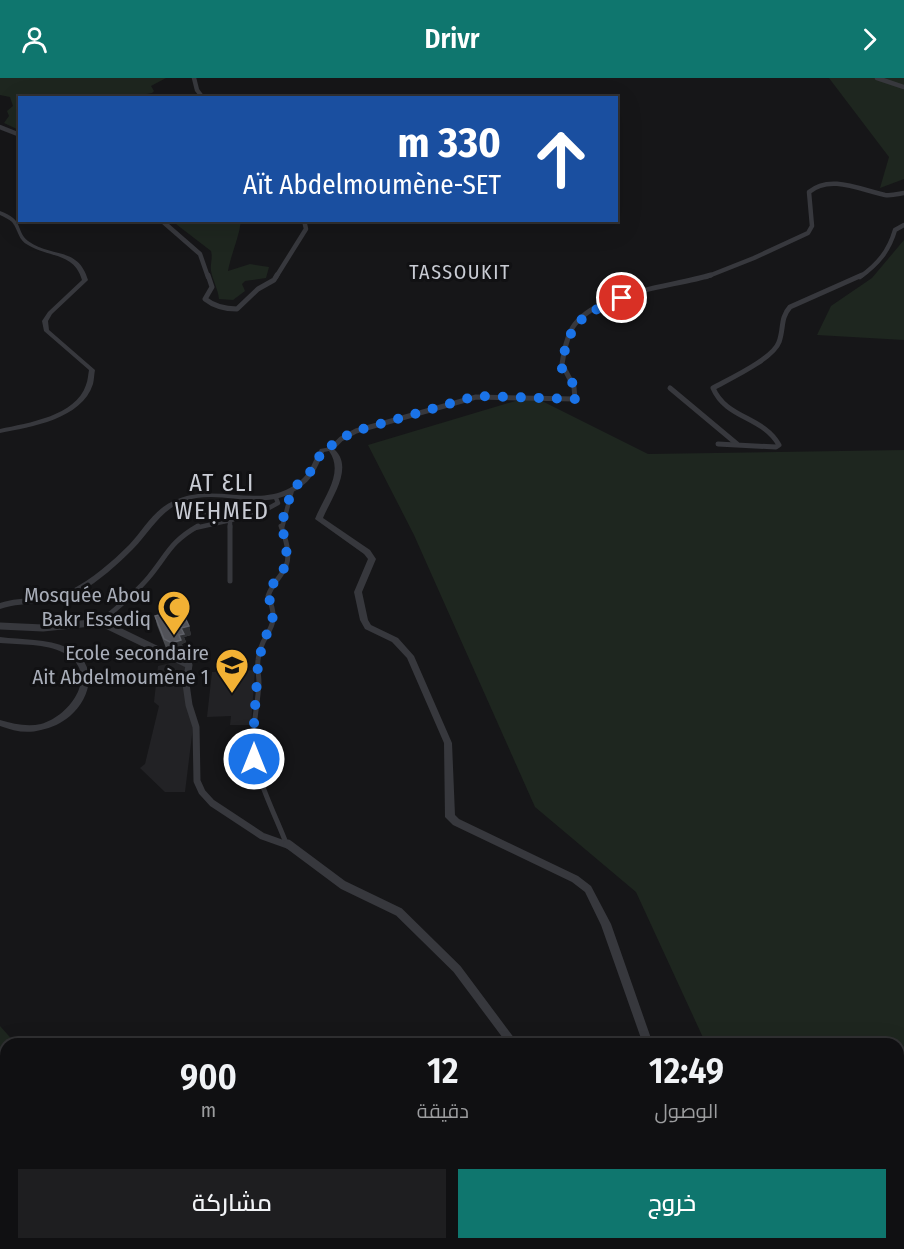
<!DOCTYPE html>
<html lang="ar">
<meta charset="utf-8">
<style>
:root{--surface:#101012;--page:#1e1e20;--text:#f1f3f6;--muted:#9c9d9f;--line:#303032;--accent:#0f766e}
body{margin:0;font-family:"Fira Sans Condensed",Cairo,sans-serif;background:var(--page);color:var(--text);direction:rtl;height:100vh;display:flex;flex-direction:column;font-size:22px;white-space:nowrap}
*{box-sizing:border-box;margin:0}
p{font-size:20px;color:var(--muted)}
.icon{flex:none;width:33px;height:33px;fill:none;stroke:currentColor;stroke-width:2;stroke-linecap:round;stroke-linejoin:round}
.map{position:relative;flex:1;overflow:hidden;direction:ltr}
.side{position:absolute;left:0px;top:960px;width:904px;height:212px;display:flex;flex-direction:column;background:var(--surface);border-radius:18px 18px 0 0;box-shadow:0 6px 24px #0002,0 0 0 2px var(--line);direction:rtl}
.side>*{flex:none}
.top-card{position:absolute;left:18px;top:18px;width:600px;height:126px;border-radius:0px;box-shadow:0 6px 24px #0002,0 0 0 2px var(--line);direction:rtl;background:#1a4fa0;color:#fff;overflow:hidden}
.pin{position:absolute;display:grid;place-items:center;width:51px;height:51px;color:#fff;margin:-26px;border:3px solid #fff;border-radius:50%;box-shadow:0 2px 6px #0007}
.me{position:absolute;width:66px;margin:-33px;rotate:0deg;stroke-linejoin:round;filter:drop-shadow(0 0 4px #0008)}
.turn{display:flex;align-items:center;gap:21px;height:126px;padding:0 18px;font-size:27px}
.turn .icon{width:78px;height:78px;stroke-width:2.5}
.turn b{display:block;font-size:42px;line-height:51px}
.eta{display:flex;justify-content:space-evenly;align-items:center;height:102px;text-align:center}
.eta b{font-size:36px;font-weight:600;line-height:42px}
.cta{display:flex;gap:12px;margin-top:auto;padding:12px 18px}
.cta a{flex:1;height:69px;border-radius:0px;background:var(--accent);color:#fff;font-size:24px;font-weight:600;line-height:69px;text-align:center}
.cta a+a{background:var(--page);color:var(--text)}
header{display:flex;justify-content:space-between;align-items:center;height:78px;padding:0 18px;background:var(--accent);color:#fff;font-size:27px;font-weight:600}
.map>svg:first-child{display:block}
.built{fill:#222225}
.green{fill:#1e261f}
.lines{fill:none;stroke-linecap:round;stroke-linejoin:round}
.pedestrian-far1{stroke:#37383d;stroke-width:4.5}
.pedestrian{stroke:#37383d;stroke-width:5}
.minor-far3{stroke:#37383d;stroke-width:4.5}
.minor-far2{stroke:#37383d;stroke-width:5}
.minor-far1{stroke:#37383d;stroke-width:7}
.minor{stroke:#37383d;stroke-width:9}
.tertiary{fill:#37383d;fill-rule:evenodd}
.wall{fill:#47494d}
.shaded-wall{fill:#2f3033}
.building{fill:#525359;stroke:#5f6168;stroke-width:1.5}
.route{stroke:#1a73e8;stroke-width:10;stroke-dasharray:0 18}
.labels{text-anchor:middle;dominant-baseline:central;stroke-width:6;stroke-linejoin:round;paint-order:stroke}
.far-quarter-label{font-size:20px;letter-spacing:1.5px;fill:#c9ccd4;stroke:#111113}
.poi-label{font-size:21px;fill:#a8adb8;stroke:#111113;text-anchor:end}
.quarter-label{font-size:24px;letter-spacing:1.5px;fill:#c9ccd4;stroke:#111113}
</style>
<header><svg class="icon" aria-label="forward" viewBox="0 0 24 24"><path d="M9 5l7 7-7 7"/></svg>Drivr<svg class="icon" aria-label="person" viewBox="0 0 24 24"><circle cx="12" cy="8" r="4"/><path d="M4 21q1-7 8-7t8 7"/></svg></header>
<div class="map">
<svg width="904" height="1171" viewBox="0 0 904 1171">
<rect width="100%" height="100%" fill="#161618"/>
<g class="built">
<path d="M175,584l11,5 7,60 -8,65h-20l-25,-24 5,-4 14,-58 -5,-4 4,-36z"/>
<path d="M255,592l-4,55h-21l1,-9 -24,1 5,-45z"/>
</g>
<g class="green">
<path d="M0,0h166l-15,8 3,5 -2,2 -11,2 -1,2 -120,1 -1,32 -15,-7 5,-7 -2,-5 6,-5 -3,-9 -10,-2z"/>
<path d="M829,0h75v101l-24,9 9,-31z"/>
<path d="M172,143h69c-2,17 -10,33 -13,50l22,-7 19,3 -3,11 -21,3 -3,3 3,7 -12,9 -14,-1c-1,-10 -6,-18 -8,-28 -1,-7 2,-13 0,-20z"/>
<path d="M904,162v100l-87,-5 14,-29 41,-28z"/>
<path d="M532,318l116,58 256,-4v799h-103l-3,-5h100v-200h-192l-70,-152 -101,-85 -121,-272 -46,-90z"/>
<path d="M0,948l16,18h-10v200h181l5,5h-192z"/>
</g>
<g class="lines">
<g class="pedestrian-far1">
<path d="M184,435l34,-1 6,9"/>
<path d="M230,442v8"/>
<path d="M195,450l63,-14 20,-11 -2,-5"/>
<path d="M282,450l10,-38"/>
</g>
<g class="pedestrian">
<path d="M230,448v55"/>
<path d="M281,448c4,11 10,28 5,40 -5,11 -14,18 -18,30 15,35 -7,34 -10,64 -1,8 1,16 1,23 -1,20 -6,40 -6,60 0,30 22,71 33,100"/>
<path d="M100,544c17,-14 35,-28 49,-45 19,-23 21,-35 49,-51"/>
</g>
<g class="minor-far3">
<path d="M194,0l3,12 6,8"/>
<path d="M877,0l27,9"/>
<path d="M0,49l20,8"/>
<path d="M161,142l39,34 8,23"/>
<path d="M276,199l30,-48 -2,-9"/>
<path d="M706,199l48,-19 54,-25 4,-7 -3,-34c21,-18 52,-2 76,3 6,1 13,-1 19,-2"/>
<path d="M860,199c18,-13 29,-26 35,-47l9,-5"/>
</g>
<g class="minor-far2">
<path d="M208,197l4,12 -7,12c10,8 20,10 32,10l21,-20 16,-9 3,-5"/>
<path d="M670,310l67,56"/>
<path d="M718,366l58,3 3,-2c-16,-29 -53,-26 -66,-57 16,-9 60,-29 66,-46 5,-13 1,-24 11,-35l72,-32"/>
<path d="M331,371l10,-10 15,-8 120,-34 99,2 -1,-12 -12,-23c2,-12 5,-30 13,-40 26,-33 97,-37 136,-49"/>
</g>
<path class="minor-far1" d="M0,548l43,2 57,-6 89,43 -3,19 3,21 7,22 1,54 5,11 10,11 50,33 28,10"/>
<g class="minor">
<path d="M288,766l55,41 56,27 58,57 56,75"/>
<path d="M682,1166l5,5"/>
</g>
<g class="tertiary">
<path d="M0,133c25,9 15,19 28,30 23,17 50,5 60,39l-1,1 -35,33 -4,7 1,9 46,40c-1,5 -1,10 -2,14 -11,35 -62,43 -93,49v-4c28,-6 76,-13 86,-44 2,-5 2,-10 3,-15l-45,-39 -2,-10 6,-9 34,-32c-8,-28 -33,-22 -54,-35 -10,-5 -9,-14 -16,-23 -3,-3 -8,-5 -12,-7z"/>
<path d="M331,369c26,17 0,51 -8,71l47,32 6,9 -14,33 6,28 3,5 27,13 16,18 38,87 3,72 4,4 119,57 13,10 20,38 42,120h-10l-42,-119 -16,-33 -13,-10 -119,-57 -8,-8 -1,-74 -37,-85 -15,-16 -27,-13 -5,-9 -6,-28 14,-33 -4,-5 -49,-35c8,-21 30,-46 14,-68l-5,1c-4,8 -7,17 -12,24 -3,4 -6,7 -10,10 -38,31 -79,0 -120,16 -22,9 -33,31 -49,47 -16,16 -34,32 -53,43 -24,15 -53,8 -80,17v-6c23,-8 50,-1 71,-13 21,-11 41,-28 58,-45 16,-17 26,-38 49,-46 43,-17 90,15 126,-22 8,-8 10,-20 16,-28z"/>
<path d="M0,559c22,3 47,1 68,11 31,15 24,49 2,68 -8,7 -19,12 -29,14 -15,4 -27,1 -41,-4v-6c14,4 27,7 41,4 30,-8 60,-52 23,-71 -19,-10 -43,-8 -64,-10z"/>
<path d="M713,1166h12l2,5h-12z"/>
</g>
</g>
<path class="wall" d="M155,538l34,10 2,9 -7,2 2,5 -4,2 1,5 -9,3 -8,-4 -9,-23z"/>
<path class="shaded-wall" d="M189,548l2,9 -7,2 2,5 -4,2 1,5 -9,3 -2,-9 7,-8 2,-7z"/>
<path class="building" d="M181,531l8,17 -8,2 3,6 -5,1 2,5 -9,3 -8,-4 -9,-23z"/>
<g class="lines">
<path class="route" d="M254,681c-2,-33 3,-66 4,-98 0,-4 3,-8 4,-13 6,-24 17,-25 6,-52l3,-9 16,-23 -1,-21 -5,-18 11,-35 23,-23 7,-17c12,-4 21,-14 34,-19l120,-35 99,3 2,-2 -6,-18 -9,-10v-6c8,-43 22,-49 60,-65"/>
</g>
<defs>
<symbol id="mosque-pin" viewBox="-11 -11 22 30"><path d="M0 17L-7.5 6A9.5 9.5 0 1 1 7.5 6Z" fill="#f2b134" stroke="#111113"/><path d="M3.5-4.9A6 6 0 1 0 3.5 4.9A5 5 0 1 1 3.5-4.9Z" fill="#111"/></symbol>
<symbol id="school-pin" viewBox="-11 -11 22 30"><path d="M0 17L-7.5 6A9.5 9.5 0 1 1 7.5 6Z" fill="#f2b134" stroke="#111113"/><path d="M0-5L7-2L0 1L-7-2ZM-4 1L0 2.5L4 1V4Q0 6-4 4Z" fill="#111"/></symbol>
</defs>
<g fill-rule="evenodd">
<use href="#mosque-pin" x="155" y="510" width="38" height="52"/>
<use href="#school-pin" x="213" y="568" width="38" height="52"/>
</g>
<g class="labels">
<g class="far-quarter-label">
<text x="460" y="194">TASSOUKIT</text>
</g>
<g class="poi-label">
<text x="151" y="517">Mosquée Abou<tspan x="151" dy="24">Bakr Essediq</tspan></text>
<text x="209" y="575">Ecole secondaire<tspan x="209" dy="24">Ait Abdelmoumène 1</tspan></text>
</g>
<g class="quarter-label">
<text x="222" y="405">AT ƐLI<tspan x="222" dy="28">WEḤMED</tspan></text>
</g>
</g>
</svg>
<div class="pin" style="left:622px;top:220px;background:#d93025"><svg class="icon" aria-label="arrive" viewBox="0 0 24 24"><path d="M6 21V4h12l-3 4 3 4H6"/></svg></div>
<svg class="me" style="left:254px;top:681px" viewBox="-20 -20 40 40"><circle r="17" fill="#1a73e8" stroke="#fff" stroke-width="3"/><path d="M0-11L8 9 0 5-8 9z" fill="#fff"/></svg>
<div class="top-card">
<div class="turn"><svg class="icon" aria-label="ahead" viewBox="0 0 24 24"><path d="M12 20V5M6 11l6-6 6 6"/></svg><div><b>330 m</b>Aït Abdelmoumène-SET</div></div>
</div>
<section class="side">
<div class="eta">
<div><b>12:49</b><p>الوصول</p></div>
<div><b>12</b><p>دقيقة</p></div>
<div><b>900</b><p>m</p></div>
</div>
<div class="cta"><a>خروج</a><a>مشاركة</a></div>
</section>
</div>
